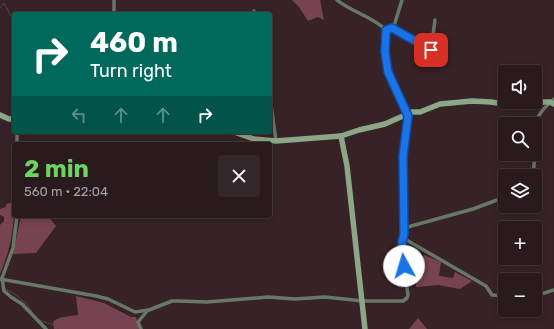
<!DOCTYPE html>
<meta charset="utf-8">
<style>
:root{--surface:#281a1d;--page:#34272a;--text:#f1f3f6;--muted:#a5a1a4;--line:#44383b;--accent:#6ed360}
body{margin:0;font-family:Rubik,sans-serif;background:var(--page);color:var(--text);height:100vh;display:flex;flex-direction:column;font-size:15px;white-space:nowrap}
*{box-sizing:border-box;margin:0}
p{font-size:13px;color:var(--muted)}
.icon{flex:none;width:22px;height:22px;fill:none;stroke:currentColor;stroke-width:2;stroke-linecap:round;stroke-linejoin:round}
.map{position:relative;flex:1;overflow:hidden}
.sheet{position:absolute;left:12px;top:142px;width:260px;height:76px;display:flex;flex-direction:column;background:var(--surface);border-radius:4px;box-shadow:0 2px 6px #0003,0 0 0 1px var(--line)}
.sheet>*{flex:none}
.top-card{position:absolute;left:12px;top:12px;width:260px;height:122px;border-radius:4px;box-shadow:0 2px 6px #0003,0 0 0 1px var(--line);background:#00695c;color:#fff;overflow:hidden}
.tools{position:absolute;left:498px;top:65px;display:grid;gap:8px}
.tools a{display:grid;place-items:center;width:44px;height:44px;border-radius:4px;background:var(--surface);box-shadow:0 2px 6px #0003,0 0 0 1px var(--line);font-size:20px}
.pin{position:absolute;display:grid;place-items:center;width:34px;height:34px;color:#fff;margin:-17px;border-radius:8px;box-shadow:0 2px 6px #0006}
.me{position:absolute;width:44px;margin:-22px;rotate:354deg;stroke-linejoin:round;filter:drop-shadow(0 0 3px #0008)}
.turn{display:flex;align-items:center;gap:14px;height:84px;padding:0 12px;font-size:18px}
.turn .icon{width:52px;height:52px;stroke-width:2.5}
.turn b{display:block;font-size:28px;line-height:34px}
.lanes{display:flex;align-items:center;height:38px;padding:0 12px;background:#0003;justify-content:center;gap:20px;direction:ltr}
.lanes .off{opacity:.35}
.round{display:grid;place-items:center;flex:none;width:42px;height:42px;border-radius:4px;background:var(--page)}
.summary{display:flex;align-items:center;justify-content:space-between;height:68px;padding:0 12px}
h1{font-size:24px;font-weight:700;line-height:30px;color:var(--accent)}
.map>svg:first-child{display:block}
.forest{fill:#784351}
.lines{fill:none;stroke-linecap:round;stroke-linejoin:round}
.stream{stroke:#64404c;stroke-width:1}
.street{stroke:#687866;stroke-width:3.5}
.secondary{stroke:#8ca688;stroke-width:5.5}
.route-casing{stroke:#114b97;stroke-width:10}
.route{stroke:#1a73e8;stroke-width:7}
</style>
<div class="map">
<svg width="554" height="329" viewBox="0 0 554 329">
<rect width="100%" height="100%" fill="#362227"/>
<g class="forest">
<path d="M292,0h28l4,20 -6,-3 -10,4 -9,-14z"/>
<path d="M14,202c0,29 -3,45 -14,72v-49l4,-4v-4l-4,-2v-6l6,-2v-3z"/>
<path d="M21,216h27l8,10 -20,27 -23,1z"/>
<path d="M406,254l16,5 2,-4 17,7 -2,14 14,2 2,-6 17,9 -12,8 -22,-4 -22,2v-10h-8z"/>
<path d="M76,296l28,7 27,14h5l3,12h-85l-1,-7c7,-7 16,-5 25,-7z"/>
<path d="M418,318l9,11h-18z"/>
</g>
<g class="lines">
<g class="stream">
<path d="M0,8l4,-5 10,19"/>
<path d="M5,289c11,5 21,12 27,23"/>
<path d="M40,320c6,3 14,4 19,9"/>
</g>
<g class="street">
<path d="M114,0v14"/>
<path d="M254,11v3"/>
<path d="M391,29l13,5 27,16 4,-30"/>
<path d="M386,30l5,-1 3,-3 8,-26"/>
<path d="M270,97l6,44"/>
<path d="M535,127c2,-13 10,-20 19,-28"/>
<path d="M17,132v12"/>
<path d="M535,139v13"/>
<path d="M533,176l2,-22"/>
<path d="M17,216l-4,32 -11,30 2,13 7,6 11,7 24,25"/>
<path d="M404,228l69,-19 32,-12"/>
<path d="M403,238l83,48 6,9 13,1"/>
<path d="M0,279l96,17 12,3 27,13 14,-2 23,-9h7l28,1 61,-5 27,2 30,-2 38,4h40l4,-3 1,-3 -6,-41v-12l2,-8 -1,-78 5,-40 -20,-44 -3,-20 1,-22c-14,-14 -35,-18 -49,-30"/>
<path d="M535,296l19,-6"/>
<path d="M141,329l-3,-7 10,-12"/>
</g>
<g class="secondary">
<path d="M0,115l9,4h5"/>
<path d="M234,132l20,7 22,2 65,-5 18,-6 26,-6 27,-12h8l20,-8 32,-3 19,1 19,3h14l20,-3h6l4,2"/>
<path d="M341,136l6,30 18,163"/>
</g>
</g>
<g class="lines">
<defs>
<path id="route" d="M404,266l-2,-24 2,-8 -1,-78 5,-40 -20,-44 -3,-20 1,-22 6,-2 39,22"/>
</defs>
<use href="#route" class="route-casing"/>
<use href="#route" class="route"/>
</g>
</svg>
<div class="tools">
<a><svg class="icon" aria-label="sound" viewBox="0 0 24 24"><path d="M4 9h4l5-4v14l-5-4H4zM17 9q2 3 0 6"/></svg></a>
<a><svg class="icon" aria-label="search" viewBox="0 0 24 24"><circle cx="10" cy="10" r="6"/><path d="M15 15l6 6"/></svg></a>
<a><svg class="icon" aria-label="layers" viewBox="0 0 24 24"><path d="M12 4l9 5-9 5-9-5zM3 14l9 5 9-5"/></svg></a>
<a>+</a>
<a>−</a>
</div>
<div class="pin" style="left:431px;top:50px;background:#d93025"><svg class="icon" aria-label="arrive" viewBox="0 0 24 24"><path d="M6 21V4h12l-3 4 3 4H6"/></svg></div>
<svg class="me" style="left:404px;top:266px" viewBox="-20 -20 40 40"><circle r="19" fill="#fff"/><path d="M0-13L10 11 0 6-10 11z" fill="#1a73e8"/></svg>
<div class="top-card">
<div class="turn"><svg class="icon" aria-label="right" viewBox="0 0 24 24"><path d="M7 20v-9h11M14 6l5 5-5 5"/></svg><div><b>460 m</b>Turn right</div></div>
<div class="lanes"><svg class="icon off" aria-label="left" viewBox="0 0 24 24"><path d="M17 20v-9H6M10 6l-5 5 5 5"/></svg><svg class="icon off" aria-label="ahead" viewBox="0 0 24 24"><path d="M12 20V5M6 11l6-6 6 6"/></svg><svg class="icon off" aria-label="ahead" viewBox="0 0 24 24"><path d="M12 20V5M6 11l6-6 6 6"/></svg><svg class="icon" aria-label="right" viewBox="0 0 24 24"><path d="M7 20v-9h11M14 6l5 5-5 5"/></svg></div>
</div>
<section class="sheet">
<div class="summary"><div><h1>2 min</h1><p>560 m · 22:04</p></div><a class="round"><svg class="icon" aria-label="close" viewBox="0 0 24 24"><path d="M6 6l12 12M18 6L6 18"/></svg></a></div>
</section>
</div>
